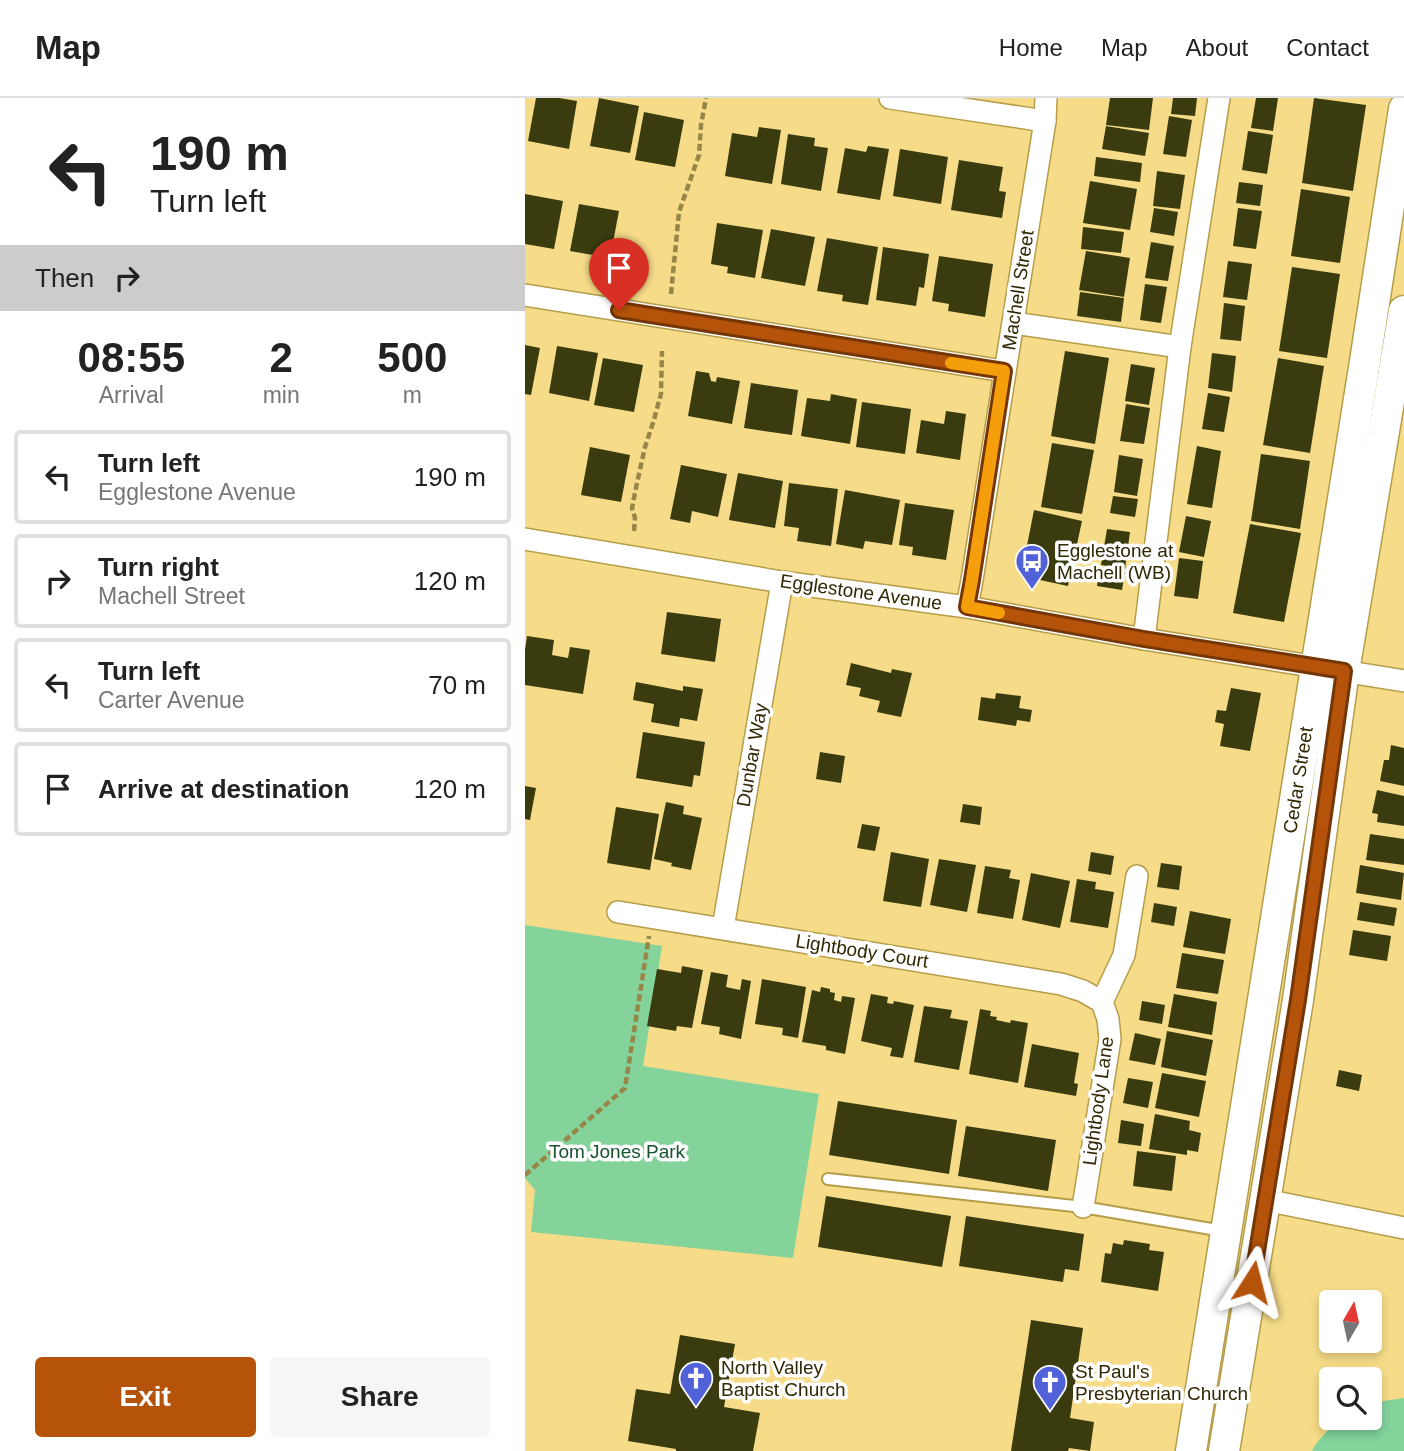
<!DOCTYPE html>
<style>
:root{--surface:#fff;--page:#f6f6f6;--text:#222;--muted:#767676;--line:#e0e0e0;--accent:#b45309}
body{margin:0;font-family:Arial,sans-serif;background:var(--page);color:var(--text);height:100vh;display:flex;flex-direction:column;font-size:26px;white-space:nowrap}
*{box-sizing:border-box;margin:0}
p{font-size:23px;color:var(--muted)}
.icon{flex:none;width:38px;height:38px;fill:none;stroke:currentColor;stroke-width:2;stroke-linecap:round;stroke-linejoin:round}
.map{position:relative;flex:1;overflow:hidden}
.sheet{display:flex;flex-direction:column;background:var(--surface);width:525px}
.sheet>*{flex:none}
.banner{background:#fff;color:var(--text);overflow:hidden}
.needle{width:46px;rotate:9deg}
.tools{position:absolute;left:794px;top:1192px;display:grid;gap:14px}
.tools a{display:grid;place-items:center;width:63px;height:63px;border-radius:7px;background:var(--surface);box-shadow:0 4px 10px #0003;font-size:35px}
.pin{position:absolute;display:grid;place-items:center;width:60px;height:60px;color:#fff;margin:-72px -30px;border-radius:50% 50% 50% 0;rotate:-45deg;box-shadow:0 0 7px #0007}
.pin .icon{rotate:45deg}
.me{position:absolute;width:77px;margin:-38px;rotate:9deg;stroke-linejoin:round;filter:drop-shadow(0 0 5px #0008)}
.turn{display:flex;align-items:center;gap:24px;height:147px;padding:0 35px;font-size:32px}
.turn .icon{width:91px;height:91px;stroke-width:2.5}
.turn b{display:block;font-size:49px;line-height:60px}
.then{display:flex;align-items:center;height:66px;padding:0 35px;background:#0003;gap:14px;font-size:26px}
.eta{display:flex;justify-content:space-evenly;align-items:center;height:119px;text-align:center}
.eta b{font-size:42px;font-weight:700;line-height:49px}
.primary-button{display:flex;gap:14px;margin-top:auto;padding:14px 35px}
.primary-button a{flex:1;height:80px;border-radius:7px;background:var(--accent);color:#fff;font-size:28px;font-weight:700;line-height:80px;text-align:center}
.primary-button a+a{background:var(--page);color:var(--text)}
ul{padding:0;list-style:none}
li{display:flex;align-items:center;gap:21px;height:94px;margin:0 14px 10px;padding:0 21px;border:4px solid var(--line);border-radius:7px}
li div{flex:1}
li b{display:block;font-size:26px}
li em{font-style:normal}
header{display:flex;align-items:center;gap:42px;box-sizing:border-box;height:98px;padding:0 35px;background:var(--surface);border-bottom:2px solid var(--line)}
header strong{font-size:33px}
nav{display:flex;gap:38px;margin-inline-start:auto;font-size:24px}
main{display:flex;flex:1;min-height:0}
.map>svg:first-child{display:block}
.green{fill:#83d39b}
.building{fill:#3a3c10}
.lines{fill:none;stroke-linecap:round;stroke-linejoin:round}
.lane-casing{stroke:#b69d49;stroke-width:14}
.street-casing{stroke:#b69d49;stroke-width:24}
.secondary-casing{stroke:#b69d49;stroke-width:33}
.path{stroke:#988548;stroke-width:4.5;stroke-dasharray:7 3.5;stroke-linecap:butt}
.lane{stroke:#fff;stroke-width:10}
.street{stroke:#fff;stroke-width:21}
.secondary{stroke:#fff;stroke-width:30}
.route-casing{stroke:#753606;stroke-width:18}
.route{stroke:#b45309;stroke-width:12}
.slow{stroke:#f59e0b;stroke-width:12}
.labels{text-anchor:middle;dominant-baseline:central;stroke-width:7;stroke-linejoin:round;paint-order:stroke}
.street-label{font-size:19px;fill:#312703;stroke:#fefefe}
.poi-label{font-size:19px;fill:#312703;stroke:#fefefe;text-anchor:start}
.park-label{font-size:19px;fill:#17542f;stroke:#fefefe}
</style>
<header>
<strong>Map</strong>
<nav><a>Home</a><a>Map</a><a>About</a><a>Contact</a></nav>
</header>
<main>
<section class="sheet">
<div class="banner">
<div class="turn"><svg class="icon" aria-label="left" viewBox="0 0 24 24"><path d="M17 20v-9H6M10 6l-5 5 5 5"/></svg><div><b>190 m</b>Turn left</div></div>
<div class="then">Then<svg class="icon" aria-label="right" viewBox="0 0 24 24"><path d="M7 20v-9h11M14 6l5 5-5 5"/></svg></div>
</div>
<div class="eta">
<div><b>08:55</b><p>Arrival</p></div>
<div><b>2</b><p>min</p></div>
<div><b>500</b><p>m</p></div>
</div>
<ul>
<li><svg class="icon" aria-label="left" viewBox="0 0 24 24"><path d="M17 20v-9H6M10 6l-5 5 5 5"/></svg><div><b>Turn left</b><p>Egglestone Avenue</p></div><em>190 m</em></li>
<li><svg class="icon" aria-label="right" viewBox="0 0 24 24"><path d="M7 20v-9h11M14 6l5 5-5 5"/></svg><div><b>Turn right</b><p>Machell Street</p></div><em>120 m</em></li>
<li><svg class="icon" aria-label="left" viewBox="0 0 24 24"><path d="M17 20v-9H6M10 6l-5 5 5 5"/></svg><div><b>Turn left</b><p>Carter Avenue</p></div><em>70 m</em></li>
<li><svg class="icon" aria-label="arrive" viewBox="0 0 24 24"><path d="M6 21V4h12l-3 4 3 4H6"/></svg><div><b>Arrive at destination</b></div><em>120 m</em></li>
</ul>
<div class="primary-button"><a>Exit</a><a>Share</a></div>
</section>
<div class="map">
<svg width="879" height="1353" viewBox="0 0 879 1353">
<rect width="100%" height="100%" fill="#f6dc88"/>
<g class="green">
<path d="M0,827l137,21 -19,120 176,28 -26,164 -262,-26 4,-42 -10,-12z"/>
<path d="M879,1300v53h-92c5,-10 22,-30 34,-33 7,-2 17,0 24,0v-13l7,-3z"/>
</g>
<g class="building">
<path d="M11,0h23l18,3 -8,48 -41,-8z"/>
<path d="M74,0l40,8 -9,47 -40,-7z"/>
<path d="M585,0h43l-4,32 -43,-5z"/>
<path d="M648,0h24l-2,18 -24,-2z"/>
<path d="M731,0h22l-5,33 -22,-3z"/>
<path d="M789,0l52,7 -13,86 -51,-8z"/>
<path d="M119,14l40,8 -9,47 -40,-7z"/>
<path d="M644,18l23,4 -6,37 -23,-3z"/>
<path d="M581,28l43,7 -4,23 -43,-7z"/>
<path d="M234,29l22,3 -9,54 -47,-8 7,-43 25,4z"/>
<path d="M723,33l25,4 -6,39 -25,-4z"/>
<path d="M263,36l27,4 -1,8 14,2 -7,43 -40,-7z"/>
<path d="M343,48l21,3 -9,51 -43,-7 8,-45 21,4z"/>
<path d="M375,51l48,8 -7,47 -48,-8z"/>
<path d="M571,59l46,6 -2,19 -46,-6z"/>
<path d="M434,62l44,7 -4,24 7,1 -4,26 -51,-8z"/>
<path d="M632,73l28,4 -5,34 -27,-3z"/>
<path d="M565,83l47,8 -7,41 -47,-7z"/>
<path d="M714,84l24,3 -3,21 -24,-3z"/>
<path d="M776,91l49,8 -10,66 -49,-7z"/>
<path d="M0,96l38,7 -9,48 -29,-5z"/>
<path d="M54,106l40,7 -9,47 -40,-7z"/>
<path d="M629,110l24,4 -4,24 -24,-4z"/>
<path d="M713,110l24,3 -6,38 -23,-3z"/>
<path d="M192,125l46,7 -8,48 -28,-5 1,-6 -17,-3z"/>
<path d="M558,129l41,5 -3,21 -40,-4z"/>
<path d="M246,131l44,8 -10,49 -44,-8z"/>
<path d="M302,140l51,9 -10,58 -26,-4 1,-6 -26,-4z"/>
<path d="M626,144l23,4 -6,35 -23,-3z"/>
<path d="M358,149l46,7 -5,34 -5,-1 -3,19 -40,-6z"/>
<path d="M561,153l44,7 -6,39 -45,-7z"/>
<path d="M414,158l54,8 -8,53 -37,-6 1,-7 -17,-3z"/>
<path d="M703,163l24,3 -5,36 -24,-3z"/>
<path d="M767,169l48,7 -13,84 -48,-7z"/>
<path d="M620,186l22,3 -6,36 -21,-3z"/>
<path d="M555,194l44,6 -3,24 -44,-6z"/>
<path d="M699,205l21,3 -4,35 -21,-2z"/>
<path d="M0,247l15,3 -9,47 -6,-1z"/>
<path d="M32,248l41,7 -9,48 -40,-8z"/>
<path d="M540,253l44,7 -14,86 -44,-8z"/>
<path d="M687,255l24,3 -4,36 -24,-4z"/>
<path d="M78,260l40,7 -9,47 -40,-7z"/>
<path d="M753,260l46,8 -14,87 -47,-8z"/>
<path d="M606,266l24,4 -6,37 -24,-4z"/>
<path d="M171,273l13,2 2,8 5,1 1,-5 23,4 -8,43 -44,-8z"/>
<path d="M226,285l47,7 -6,45 -48,-7z"/>
<path d="M683,295l22,4 -6,35 -22,-3z"/>
<path d="M306,296l26,5 -7,45 -49,-8 6,-38 23,3z"/>
<path d="M337,304l49,7 -6,45 -49,-7z"/>
<path d="M601,306l24,4 -6,36 -24,-3z"/>
<path d="M421,313l20,3 -6,46 -44,-7 5,-33 23,4z"/>
<path d="M527,345l42,7 -12,64 -41,-7z"/>
<path d="M672,348l24,5 -9,57 -25,-4z"/>
<path d="M65,349l40,8 -9,47 -40,-7z"/>
<path d="M736,356l49,7 -10,68 -49,-8z"/>
<path d="M594,357l24,4 -6,37 -23,-4z"/>
<path d="M156,367l46,9 -9,43 -26,-6 -2,12 -20,-4z"/>
<path d="M213,375l45,8 -8,47 -46,-8z"/>
<path d="M264,385l49,6 -7,57 -34,-5 2,-13 -15,-2z"/>
<path d="M320,392l55,10 -8,45 -27,-4 -2,8 -27,-5z"/>
<path d="M588,398l25,3 -3,18 -25,-4z"/>
<path d="M380,405l49,7 -8,50 -34,-5 1,-8 -14,-2z"/>
<path d="M509,412l48,11 -14,65 -47,-10z"/>
<path d="M661,418l25,5 -7,36 -25,-5z"/>
<path d="M725,426l51,9 -17,89 -51,-9z"/>
<path d="M582,431l23,3 -5,37 -24,-4z"/>
<path d="M654,460l24,3 -5,38 -24,-3z"/>
<path d="M574,470l26,4 -3,18 -25,-4z"/>
<path d="M142,514l54,7 -6,43 -54,-8z"/>
<path d="M2,538l27,4 -2,15 16,3 2,-11 20,3 -7,44 -58,-9v-35z"/>
<path d="M326,565l40,10 1,-4 20,4 -11,44 -24,-5 3,-11 -21,-5 2,-8 -15,-3z"/>
<path d="M111,584l47,9v-5l20,3 -6,32 -17,-3 -1,9 -28,-5 3,-18 -21,-4z"/>
<path d="M706,590l30,5 -11,58 -30,-5 4,-22 -9,-2 2,-12 9,1z"/>
<path d="M471,595l25,3 -2,12 13,2 -2,12 -13,-2 -1,6 -38,-6 3,-23 14,2z"/>
<path d="M118,634l62,10 -5,34 -6,-1 -2,12 -56,-9z"/>
<path d="M866,647l13,3v38l-24,-5 4,-21h5z"/>
<path d="M295,654l25,4 -4,27 -25,-4z"/>
<path d="M0,688l11,2 -6,32 -5,-1z"/>
<path d="M852,692l27,6v30l-27,-4 1,-8 -6,-1z"/>
<path d="M141,704l18,4 -1,8 19,4 -11,52 -20,-4 1,-3 -18,-4z"/>
<path d="M438,706l19,3 -2,18 -20,-3z"/>
<path d="M91,709l43,7 -9,56 -43,-7z"/>
<path d="M337,726l18,3 -5,24 -18,-3z"/>
<path d="M845,736l34,5v26l-38,-5z"/>
<path d="M366,754l38,7 -8,48 -38,-6z"/>
<path d="M566,754l23,4 -3,19 -23,-4z"/>
<path d="M414,761l37,6 -9,47 -37,-7z"/>
<path d="M636,765l21,3 -3,24 -22,-3z"/>
<path d="M835,767l44,8 -3,27 -45,-7z"/>
<path d="M460,768l26,4 -2,8 11,2 -7,39 -36,-6z"/>
<path d="M506,775l39,8 -10,47 -38,-8z"/>
<path d="M552,781l19,3 -1,7 19,3 -6,36 -38,-6z"/>
<path d="M835,804l37,6 -3,18 -37,-6z"/>
<path d="M629,805l23,4 -3,19 -23,-4z"/>
<path d="M665,813l41,8 -6,35 -42,-7z"/>
<path d="M828,832l38,6 -4,25 -38,-6z"/>
<path d="M657,855l42,7 -6,34 -42,-6z"/>
<path d="M157,868l21,4 -11,58 -15,-2 -1,5 -29,-5 10,-57 24,4z"/>
<path d="M186,874l17,3 -2,12 14,3 2,-11 9,2 -10,58 -22,-5 1,-7 -19,-3z"/>
<path d="M237,881l44,8 -8,51 -16,-3 1,-7 -28,-4z"/>
<path d="M296,889l9,2v3l5,1 -1,7 7,2 1,-6 13,2 -10,56 -19,-4v-4l-24,-4 10,-52 8,2z"/>
<path d="M346,896l17,3 -1,6 6,1 1,-3 20,4 -11,53 -13,-2 2,-8 -31,-7z"/>
<path d="M649,896l43,8 -5,33 -44,-8z"/>
<path d="M617,903l23,4 -3,19 -23,-4z"/>
<path d="M399,908l28,4 -2,8 18,3 -9,49 -45,-8z"/>
<path d="M455,911l11,2 -1,5 7,1 -1,3 14,3 1,-3 17,3 -10,60 -49,-9z"/>
<path d="M642,933l46,9 -7,36 -45,-9z"/>
<path d="M610,935l26,6 -6,26 -26,-5z"/>
<path d="M507,946l47,9 -5,30 4,1 -2,12 -52,-9z"/>
<path d="M814,972l23,5 -3,16 -23,-5z"/>
<path d="M637,975l44,8 -7,36 -44,-9z"/>
<path d="M603,980l25,4 -5,26 -25,-5z"/>
<path d="M313,1003l119,19 -8,54 -120,-19z"/>
<path d="M630,1016l35,7 -1,9 12,3 -3,19 -11,-2v5l-38,-6z"/>
<path d="M596,1022l23,4 -3,22 -23,-3z"/>
<path d="M441,1028l90,14 -8,51 -90,-15z"/>
<path d="M612,1053l39,5 -4,35 -39,-5z"/>
<path d="M301,1098l125,20 -9,51 -124,-20z"/>
<path d="M441,1118l118,18 -5,37 -14,-2 -2,13 -104,-16z"/>
<path d="M599,1142l26,4 -1,6 15,2 -6,39 -57,-9 4,-29 6,1 2,-11 10,2z"/>
<path d="M506,1222l52,8 -13,90 24,4 -4,29 -21,-3 -1,3h-57z"/>
<path d="M155,1237l55,9 -11,63 36,6 -7,38h-77v-2l-48,-8 8,-52 34,5z"/>
</g>
<g class="lines">
<defs>
<path id="lane" d="M303,1081l255,28 140,24"/>
<g id="street">
<path d="M365,0l155,23"/>
<path d="M0,197l479,76"/>
<path d="M489,225l166,24"/>
<path d="M0,441l257,43 185,25 177,32 260,42"/>
<path d="M442,509l5,-27c24,-153 49,-305 73,-459l1,-23"/>
<path d="M619,541l36,-292 39,-249"/>
<path d="M93,814l443,72 22,7 19,11"/>
<path d="M198,830l59,-346"/>
<path d="M740,1102l139,28"/>
<path d="M558,1109l27,-168 -2,-20 -6,-17 22,-47 13,-79"/>
</g>
<g id="secondary">
<path d="M666,1353l175,-1096 38,-246"/>
<path d="M699,1353l74,-451 46,-329 60,-360"/>
</g>
</defs>
<use href="#lane" class="lane-casing"/>
<use href="#street" class="street-casing"/>
<use href="#secondary" class="secondary-casing"/>
<g class="path">
<path d="M146,196l8,-82 20,-57 2,-30 5,-27"/>
<path d="M109,433l1,-13 -3,-10 5,-25 8,-36 8,-24 8,-29 1,-43"/>
<path d="M0,1077l100,-87 24,-152"/>
</g>
<use href="#lane" class="lane"/>
<use href="#street" class="street"/>
<use href="#secondary" class="secondary"/>
</g>
<g class="lines">
<defs>
<path id="route" d="M94,212l385,61 -32,209 -5,27 177,32 200,32 -46,329 -46,282"/>
</defs>
<use href="#route" class="route-casing"/>
<use href="#route" class="route"/>
<path class="slow" d="M426,265l53,8 -32,209 -5,27 32,6"/>
</g>
<defs>
<symbol id="bus-pin" viewBox="-11 -11 22 30"><path d="M0 17L-7.5 6A9.5 9.5 0 1 1 7.5 6Z" fill="#5162d8" stroke="#fefefe"/><path d="M-5-6H5V4H4V6H2V4H-2V6H-4V4H-5ZM-3.5-4V0h7V-4ZM-3.5 1.2v1.5H-2V1.2ZM2 1.2v1.5H3.5V1.2Z" fill="#fff"/></symbol>
<symbol id="church-pin" viewBox="-11 -11 22 30"><path d="M0 17L-7.5 6A9.5 9.5 0 1 1 7.5 6Z" fill="#5162d8" stroke="#fefefe"/><path d="M-1.2-6h2.4v3.5h3.3v2.4h-3.3V6h-2.4V-.1h-3.3v-2.4h3.3Z" fill="#fff"/></symbol>
</defs>
<g fill-rule="evenodd">
<use href="#bus-pin" x="488" y="444" width="38" height="52"/>
<use href="#church-pin" x="152" y="1261" width="38" height="52"/>
<use href="#church-pin" x="506" y="1265" width="38" height="52"/>
</g>
<g class="labels">
<g class="street-label">
<text transform="translate(493 192) rotate(-81)">Machell Street</text>
<text transform="translate(336 494) rotate(8)">Egglestone Avenue</text>
<text transform="translate(227 657) rotate(-80)">Dunbar Way</text>
<text transform="translate(773 682) rotate(-81)">Cedar Street</text>
<text transform="translate(337 853) rotate(9)">Lightbody Court</text>
<text transform="translate(573 1003) rotate(-82)">Lightbody Lane</text>
</g>
<g class="poi-label">
<text x="532" y="452">Egglestone at<tspan x="532" dy="22">Machell (WB)</tspan></text>
<text x="196" y="1269">North Valley<tspan x="196" dy="22">Baptist Church</tspan></text>
<text x="550" y="1273">St Paul's<tspan x="550" dy="22">Presbyterian Church</tspan></text>
</g>
<g class="park-label">
<text x="92" y="1053">Tom Jones Park</text>
</g>
</g>
</svg>
<div class="tools">
<a><svg class="needle" viewBox="-14 -14 28 28"><path d="M0-13l5 13h-10z" fill="#e53935"/><path d="M0 13l5-13h-10z" fill="#767676"/></svg></a>
<a><svg class="icon" aria-label="search" viewBox="0 0 24 24"><circle cx="10" cy="10" r="6"/><path d="M15 15l6 6"/></svg></a>
</div>
<div class="pin" style="left:94px;top:212px;background:#d93025"><svg class="icon" aria-label="arrive" viewBox="0 0 24 24"><path d="M6 21V4h12l-3 4 3 4H6"/></svg></div>
<svg class="me" style="left:727px;top:1184px" viewBox="-20 -20 40 40"><path d="M0-17L14 15 0 8-14 15z" fill="#b45309" stroke="#fff" stroke-width="4"/></svg>
</div>
</main>
